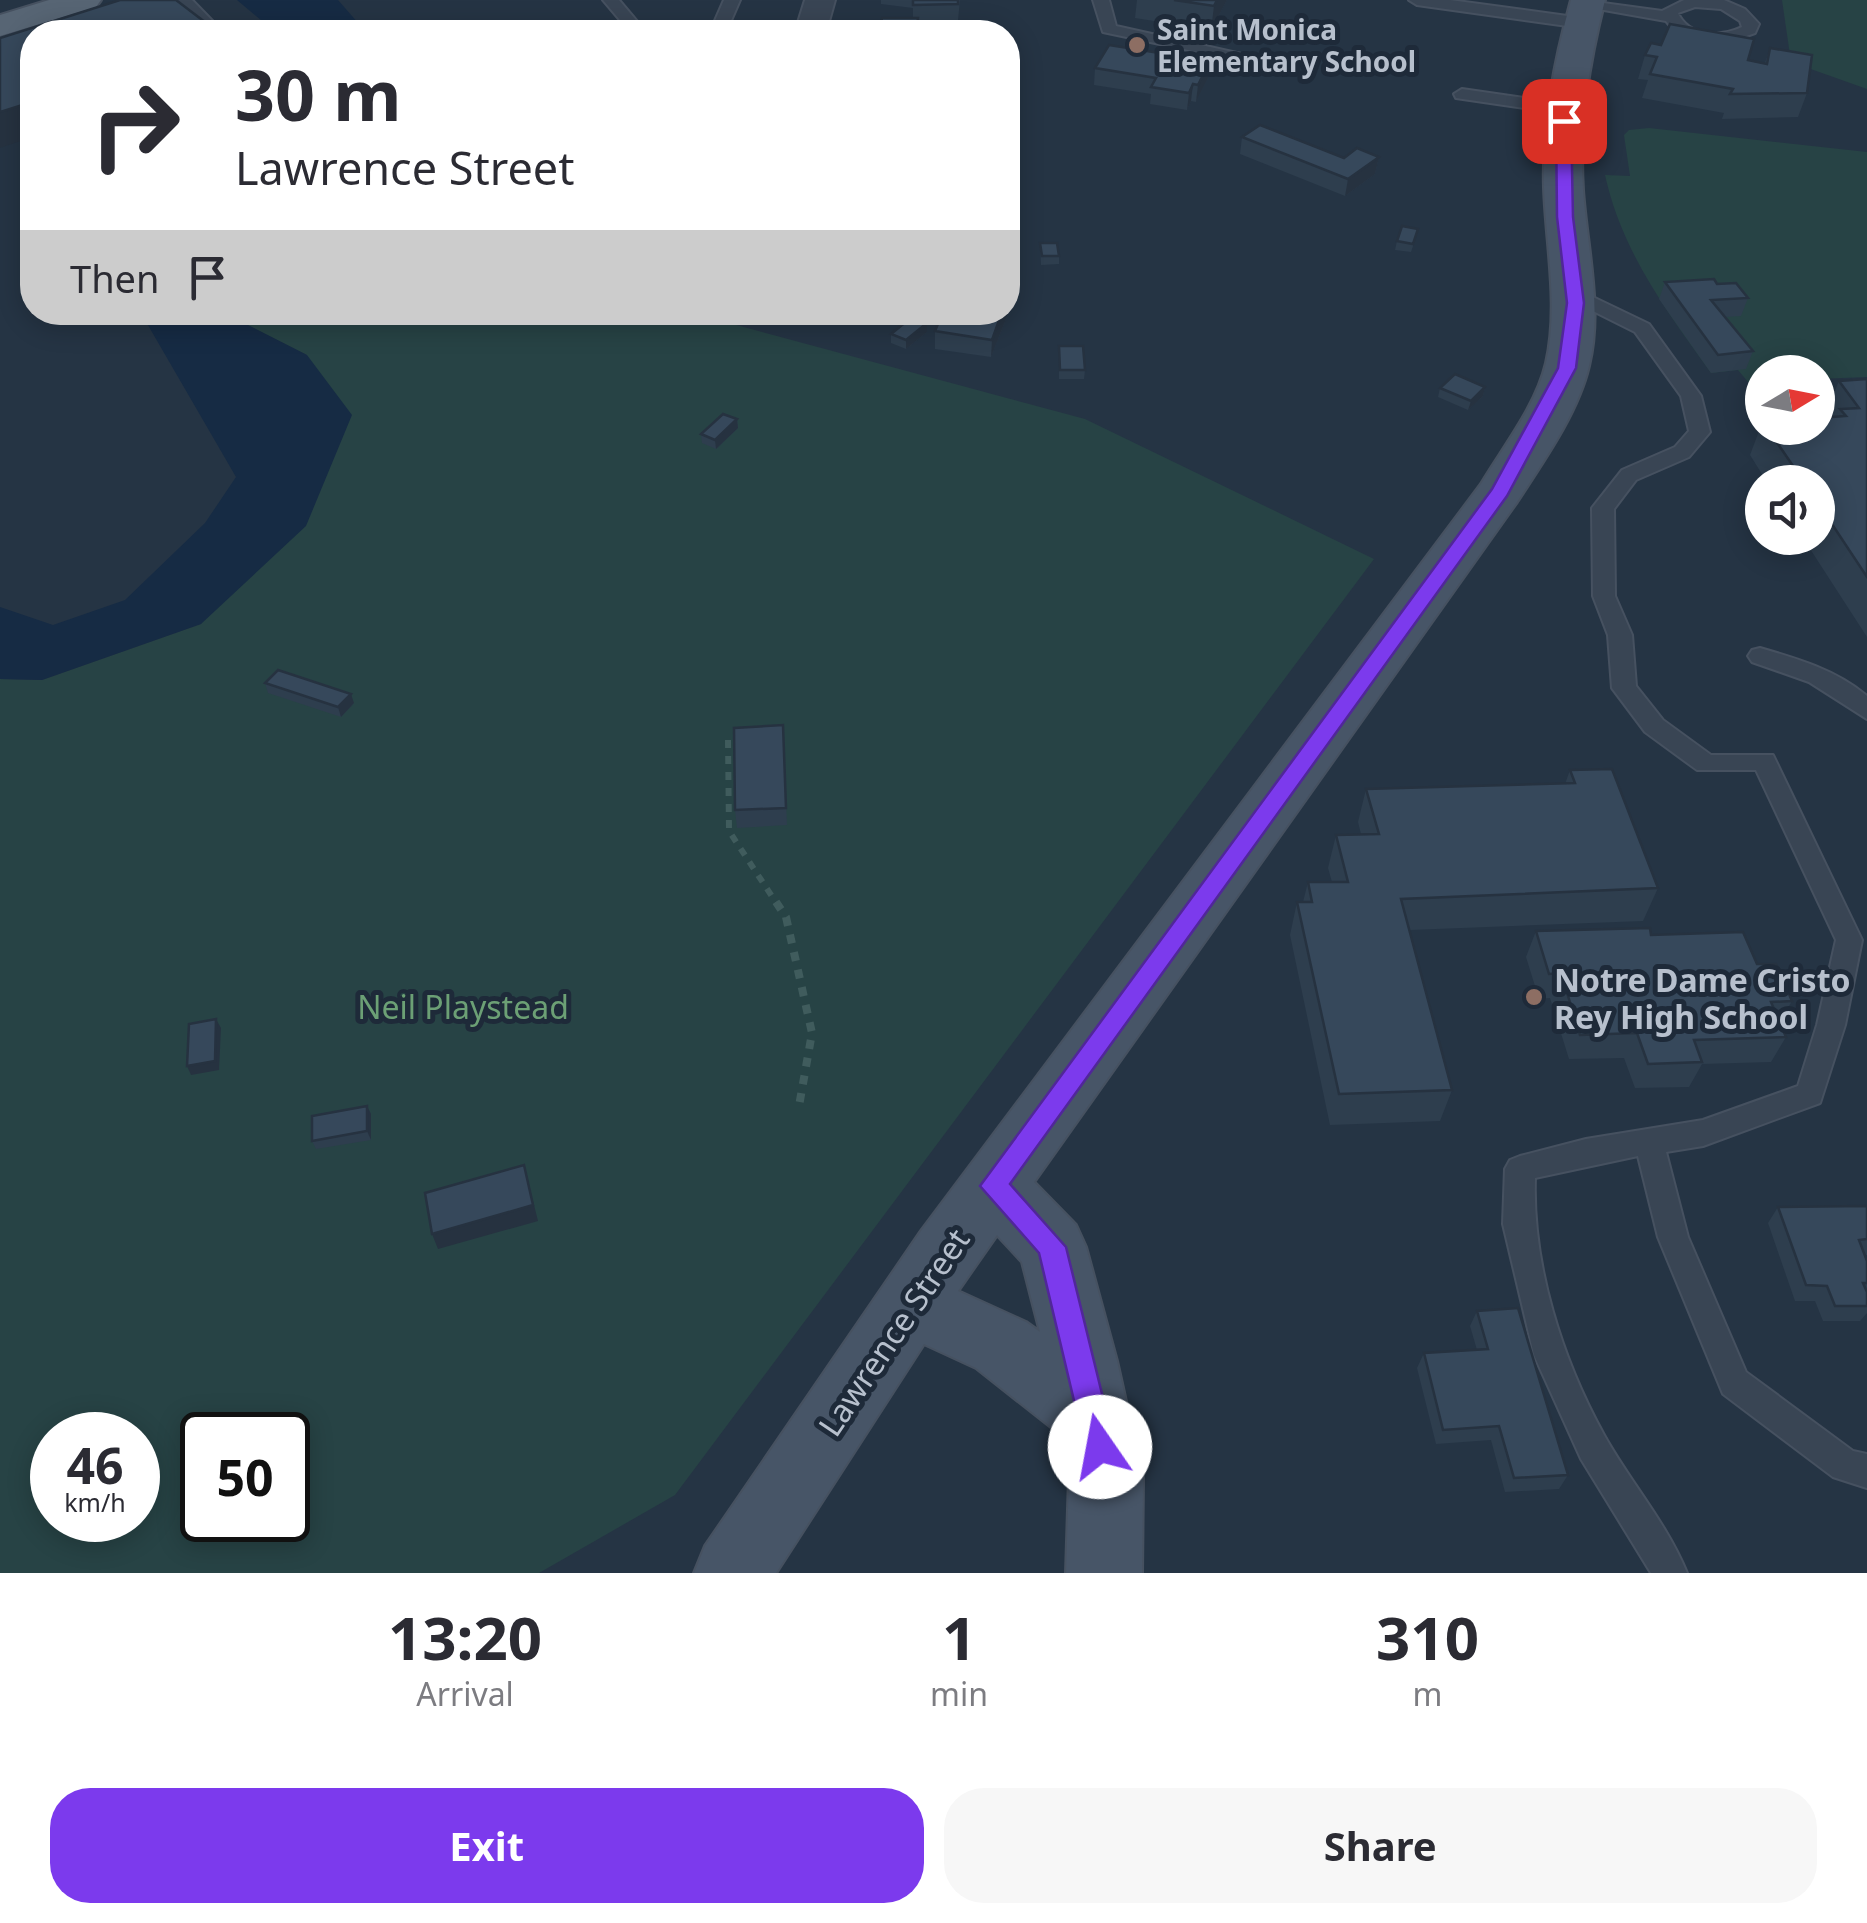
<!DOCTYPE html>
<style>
:root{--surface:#fff;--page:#f7f7f7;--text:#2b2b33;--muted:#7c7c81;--accent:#7c3aed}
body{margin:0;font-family:"Noto Sans",sans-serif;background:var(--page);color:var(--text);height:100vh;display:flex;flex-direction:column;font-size:38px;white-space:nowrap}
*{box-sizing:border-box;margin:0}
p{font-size:32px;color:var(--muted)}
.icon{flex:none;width:55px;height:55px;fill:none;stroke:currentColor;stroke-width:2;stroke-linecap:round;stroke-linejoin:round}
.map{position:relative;height:1573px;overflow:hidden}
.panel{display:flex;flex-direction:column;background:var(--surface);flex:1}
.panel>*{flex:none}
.hud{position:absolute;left:20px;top:20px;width:1000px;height:305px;border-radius:40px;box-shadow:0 5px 25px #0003;background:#fff;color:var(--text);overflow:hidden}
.needle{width:65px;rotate:80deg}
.fabs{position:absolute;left:1745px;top:355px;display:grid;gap:20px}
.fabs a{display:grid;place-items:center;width:90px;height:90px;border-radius:50%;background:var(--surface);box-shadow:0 5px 25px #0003;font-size:50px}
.speed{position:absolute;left:30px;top:1412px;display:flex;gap:20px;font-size:50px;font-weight:700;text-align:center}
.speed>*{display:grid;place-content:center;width:130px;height:130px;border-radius:50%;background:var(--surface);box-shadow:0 5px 25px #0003;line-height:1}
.speed small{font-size:25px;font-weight:400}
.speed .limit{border:5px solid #111;border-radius:15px;background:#fff;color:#111}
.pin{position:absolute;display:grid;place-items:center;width:85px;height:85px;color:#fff;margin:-42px;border-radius:20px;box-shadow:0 5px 15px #0006}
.me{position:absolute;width:110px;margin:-55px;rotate:348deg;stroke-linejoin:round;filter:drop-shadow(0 0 8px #0008)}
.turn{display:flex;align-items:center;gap:35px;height:210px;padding:0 50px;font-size:45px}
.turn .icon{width:130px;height:130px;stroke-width:2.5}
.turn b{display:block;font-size:70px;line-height:85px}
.then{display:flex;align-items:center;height:95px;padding:0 50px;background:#0003;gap:20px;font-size:38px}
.eta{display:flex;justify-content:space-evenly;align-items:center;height:170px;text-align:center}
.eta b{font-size:60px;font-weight:700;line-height:70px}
.action{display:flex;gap:20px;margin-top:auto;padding:20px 50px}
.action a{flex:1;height:115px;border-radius:40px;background:var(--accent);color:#fff;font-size:40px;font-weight:700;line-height:115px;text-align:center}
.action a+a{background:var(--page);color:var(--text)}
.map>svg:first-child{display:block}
.green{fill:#274345;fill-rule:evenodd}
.water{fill:#162b44}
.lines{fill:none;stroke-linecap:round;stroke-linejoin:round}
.service-casing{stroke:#465160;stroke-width:4}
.minor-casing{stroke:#465160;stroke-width:4}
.secondary-casing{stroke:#465160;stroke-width:4}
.primary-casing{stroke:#465160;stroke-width:4}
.path-far1{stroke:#405c5d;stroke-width:6;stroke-dasharray:8 8;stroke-linecap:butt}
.path{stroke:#405c5d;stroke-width:8;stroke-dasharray:9 9;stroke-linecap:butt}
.service{fill:#394554;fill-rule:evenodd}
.minor{fill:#394554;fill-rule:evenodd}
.secondary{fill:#475567;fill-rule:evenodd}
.primary{fill:#576574;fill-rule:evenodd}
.wall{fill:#2e3e4e}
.shaded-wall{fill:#263240}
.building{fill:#36485b;stroke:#263240;stroke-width:2.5}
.route{fill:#7c3aed;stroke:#51269a;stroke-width:2.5}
.education-dot{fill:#8d6e63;stroke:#1e2a39;stroke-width:4}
.labels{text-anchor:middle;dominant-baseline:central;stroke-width:10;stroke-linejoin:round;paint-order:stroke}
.far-poi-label{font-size:28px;font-weight:bold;fill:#b7c0cd;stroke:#1e2a39;text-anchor:start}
.poi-label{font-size:32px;font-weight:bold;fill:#b7c0cd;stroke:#1e2a39;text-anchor:start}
.park-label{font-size:32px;fill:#6ca075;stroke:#1e2a39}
.street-label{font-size:32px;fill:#b7c0cd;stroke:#1e2a39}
</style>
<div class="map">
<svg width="1867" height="1573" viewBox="0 0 1867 1573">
<rect width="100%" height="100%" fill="#253444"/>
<g class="green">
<path d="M1782,0h85v89l-76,-27z"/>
<path d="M1649,128l218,24v225l-49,2v-7h-56v9l-14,1 -10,-12 -27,3c-45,-63 -89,-121 -106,-198l25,1 -6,-41 5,-5z"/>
<path d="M317,312l375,1 393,106 289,140 -699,936 -136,78h-539v-894l42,1 159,-56 106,-269 -66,-33zM52,1435h86v85h-86zM202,1435h86v85h-86z"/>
</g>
<g class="water">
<path d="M237,0h101l28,32h-91z"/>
<path d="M147,313h106l-11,9 65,33 45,60 -46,111 -105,98 -159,56 -42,-1v-72l53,18 72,-25 80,-77 31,-46 -91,-157z"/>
</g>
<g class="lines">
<defs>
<g id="service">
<path d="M175,0h17l31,32h-16z"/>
<path d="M603,0h16l27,32h-16z"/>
<path d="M724,0h16l-14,32h-16z"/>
<path d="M1093,0h16l7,26 175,39 -8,5 -180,-38z"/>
<path d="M1409,0h41l132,18 8,5 -8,5 -165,-23z"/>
<path d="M1581,0l81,11 22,-11h40l21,9 14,15 -4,9 -26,9h-26l-28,-10 -9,-11 -79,-14 -5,-2zM1695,7l26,2 19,12 2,6c-22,10 -53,10 -64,-14z"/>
<path d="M1462,89l103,15 8,5 -8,5 -109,-16 -2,-4z"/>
<path d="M1574,288l75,36 52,72 9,36 -21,25 -53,23 -22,29 1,87 17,39 4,51 27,34 48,35h62l89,185 -17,85 -25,78 -117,43 -37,6 22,85 58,135 107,79 14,3v34l-34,-11 -110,-83 -65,-157 -20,-81 -103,22c-3,87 27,181 69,257 26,47 62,87 83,138h-36l-70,-114 -47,-104 -31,-131 2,-55 5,-9 10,-4 66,-17 117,-19 95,-34 19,-61 19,-85 -80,-170h-59l-52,-38 -33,-44 -4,-53 -15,-39 -1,-88 30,-38 53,-23 14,-16 -8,-35 -46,-64 -68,-34 -2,-4z"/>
<path d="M1760,648c38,11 76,22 107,48v23l-58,-37 -57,-20 -4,-6 4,-6z"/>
</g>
<path id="minor" d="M805,0h30l-9,32h-31z"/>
<path id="secondary" d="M1571,0h34c-16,63 -26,125 -22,190 4,57 20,119 6,176 -11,47 -46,96 -72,136l-483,680 42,43 10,22 31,114 26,117 -1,95h-76l3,-95 -8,-43 -85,-67 -52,-24 -148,229h-82l11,-27 216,-315 560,-747c22,-37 55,-78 65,-121 13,-57 0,-117 -2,-175 -2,-64 10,-126 27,-188zM997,1235l25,27 18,70 -14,-10 -68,-31z"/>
<path id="primary" d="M49,0h52l-5,7 -96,29v-21z"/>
</defs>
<use href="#service" class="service-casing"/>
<use href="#minor" class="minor-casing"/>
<use href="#secondary" class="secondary-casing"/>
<use href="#primary" class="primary-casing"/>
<path class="path-far1" d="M728,740l1,91 48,73"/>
<path class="path" d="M776,902l10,15 26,116 -13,73"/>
<use href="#service" class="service"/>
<use href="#minor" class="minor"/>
<use href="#secondary" class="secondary"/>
<use href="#primary" class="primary"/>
</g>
<g class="wall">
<path d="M881,0h79l-2,20 -40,1v11h-39l34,-14v-10l-32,-4z"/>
<path d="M1137,0h90l-16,30 -76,-12z"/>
<path d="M1770,48l37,45 -9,24 -76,2 2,-6 -82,-15 6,-18 -10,-1 7,-24 103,5 17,3z"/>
<path d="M1095,68l113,10 -12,24 -5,-1 -4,9 -37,-6 1,-10 -57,-9z"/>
<path d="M1242,137l102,21 35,-1 -4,17 -30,22 -105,-42z"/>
<path d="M1416,237l-5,15 -16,-2 2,-9z"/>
<path d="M1040,243l19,13v8l-18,1z"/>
<path d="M1665,282l52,2 31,14 -7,18 -16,1 28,34 -7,18 -35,4 -52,-74z"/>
<path d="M1008,296v18l-17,43 -56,-8v-18l2,-6 -9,-1v-12h80z"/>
<path d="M927,332l-21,17 -15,-6v-9z"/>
<path d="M1059,346l26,24 -1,9h-25z"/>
<path d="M1867,379v258l-64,-99h15v-56h-51l-17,-27 12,-32v5h56l9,-10 -2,-4 14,-33z"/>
<path d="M1485,387l-2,9 -15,14 -30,-13 2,-9z"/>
<path d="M737,419l1,9 -22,21 -14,-6 -1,-9z"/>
<path d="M265,683l89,20 -13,14 -73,-24z"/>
<path d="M783,725l4,100 -50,3 -2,-18z"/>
<path d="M1570,770l88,118 -15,33 -233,9 42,160 -12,31 -110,4 -40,-190 7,-33h6l5,-20h24l-4,-14 8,-33 25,-1 -3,-12 8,-33 199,-5z"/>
<path d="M1536,931l115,4 106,29 35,37 -12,21 6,15 -15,25 -69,2 -13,23 -54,1 -11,-30 -55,1 -19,-61 -11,1 -13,-42z"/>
<path d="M367,1106l4,8v26l-55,9 -4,-8z"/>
<path d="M1867,1206v49h-2l2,6v52l-7,8h-37l-8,-20h-20l-27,-78 10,-16z"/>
<path d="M1477,1311l91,164 -9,14 -54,3 -14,-52 -55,4 -19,-76 7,-15 53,-3 -7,-24z"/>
</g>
<g class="shaded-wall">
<path d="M1217,0h10l-16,30 3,-24z"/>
<path d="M1210,61l-2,17 -12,24 2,-17z"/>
<path d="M1193,84l-2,17 -4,9 2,-17z"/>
<path d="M32,102v35l-32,11v-36z"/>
<path d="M1379,157l-4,17 -30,22 3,-17z"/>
<path d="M1008,296v18l-17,43 1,-17 10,-28h6z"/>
<path d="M927,323v9l-21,17v-9z"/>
<path d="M1485,387l-2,9 -15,14 3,-9z"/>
<path d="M737,419l1,9 -22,21 -1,-9z"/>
<path d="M351,694l3,9 -13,14 -3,-10z"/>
<path d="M216,1019l5,9 -2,42 -28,5 -4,-9z"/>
<path d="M367,1106l4,8v26l-4,-9z"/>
<path d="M524,1165l14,56 -100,28 -6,-15z"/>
</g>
<g class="building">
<path d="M120,0h56l42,32h-186v70l-32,10v-74z"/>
<path d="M913,0h45v4l-45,1z"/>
<path d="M1174,0h43l-3,6z"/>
<path d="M882,18h36l-2,14h-37z"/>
<path d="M1670,24l84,15 -6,21 19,4 3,-16 42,7 -5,38 -77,1 3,-5 -83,-15 7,-17 -12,-2 6,-12 10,2z"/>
<path d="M1109,45l101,16 -12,24 -5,-1 -4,9 -38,-6 5,-9 -61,-10z"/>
<path d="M1260,125l84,33 13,-10 22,9 -31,22 -106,-42z"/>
<path d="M1402,226l16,3 -5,15 -16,-3z"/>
<path d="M1040,243h17l2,13h-17z"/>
<path d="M1714,279l3,5 19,-1 12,15 -37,2 42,51 -35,4 -53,-73z"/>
<path d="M943,312h59l-10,28 -57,-9z"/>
<path d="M912,317l15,6 -21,17 -15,-6z"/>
<path d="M1059,346h24l2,24h-25z"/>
<path d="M1455,374l30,13 -14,14 -31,-13z"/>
<path d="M1867,379v198l-49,-74v-21h-14l-37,-54h51v-10l28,-2 -6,-7 19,-1 -20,-27z"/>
<path d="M723,414l14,5 -22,21 -14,-6z"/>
<path d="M278,670l73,24 -13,13 -73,-24z"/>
<path d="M783,725l3,83 -51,2 -1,-82z"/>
<path d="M1612,769l46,119 -257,11 51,191 -113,4 -42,-192h15l-4,-20h40l-12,-47 43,-1 -13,-45 209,-6 -5,-13z"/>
<path d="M1650,928l1,7 92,-3 14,32h19l16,37 -21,1 15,35 -92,3 8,22 -54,2 -11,-31 -57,2 -19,-62 -12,1 -13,-43z"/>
<path d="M216,1019l-1,42 -28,5 2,-42z"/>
<path d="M367,1106v25l-55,10v-25z"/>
<path d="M524,1165l9,40 -101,29 -7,-41z"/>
<path d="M1867,1206v33l-8,1 8,21v22h-4l4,9v14h-32l-8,-20 -21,-1 -28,-78z"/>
<path d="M1518,1308l50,167 -54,3 -15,-52 -56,4 -19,-77 64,-4 -11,-38z"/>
</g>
<path class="route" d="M1564,117l7,4 2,96 11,86 -8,65 -69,128 -497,688 56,63 49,200 -4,10 -11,5 -11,-5 -4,-10 -46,-194 -59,-67 512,-697 66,-121 9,-65 -10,-86 -1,-96z"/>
<g class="education-dot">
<circle cx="1137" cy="45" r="10"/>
<circle cx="1534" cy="997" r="10"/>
</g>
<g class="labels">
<g class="far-poi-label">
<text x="1157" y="29">Saint Monica<tspan x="1157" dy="32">Elementary School</tspan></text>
</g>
<g class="poi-label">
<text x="1554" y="979">Notre Dame Cristo<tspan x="1554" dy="37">Rey High School</tspan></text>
</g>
<g class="park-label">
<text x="463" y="1006">Neil Playstead</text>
</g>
<g class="street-label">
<text transform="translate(893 1332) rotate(-56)">Lawrence Street</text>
</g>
</g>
</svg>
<div class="fabs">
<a><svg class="needle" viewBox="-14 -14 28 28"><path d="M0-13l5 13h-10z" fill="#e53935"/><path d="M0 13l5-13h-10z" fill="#7c7c81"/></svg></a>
<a><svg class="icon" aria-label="sound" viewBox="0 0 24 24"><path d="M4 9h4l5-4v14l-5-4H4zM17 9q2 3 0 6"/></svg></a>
</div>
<div class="speed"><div>46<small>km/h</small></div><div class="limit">50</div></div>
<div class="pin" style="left:1564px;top:121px;background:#d93025"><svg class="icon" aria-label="arrive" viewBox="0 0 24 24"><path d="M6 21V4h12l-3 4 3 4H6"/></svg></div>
<svg class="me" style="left:1100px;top:1447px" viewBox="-20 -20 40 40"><circle r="19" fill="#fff"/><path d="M0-13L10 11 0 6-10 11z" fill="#7c3aed"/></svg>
<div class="hud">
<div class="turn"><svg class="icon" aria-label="right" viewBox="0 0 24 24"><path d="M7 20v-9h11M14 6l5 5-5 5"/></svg><div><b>30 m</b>Lawrence Street</div></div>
<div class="then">Then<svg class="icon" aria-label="arrive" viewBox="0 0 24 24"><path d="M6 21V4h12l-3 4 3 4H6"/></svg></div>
</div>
</div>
<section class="panel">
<div class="eta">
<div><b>13:20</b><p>Arrival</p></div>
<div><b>1</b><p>min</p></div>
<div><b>310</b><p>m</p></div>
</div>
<div class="action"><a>Exit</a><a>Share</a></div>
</section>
